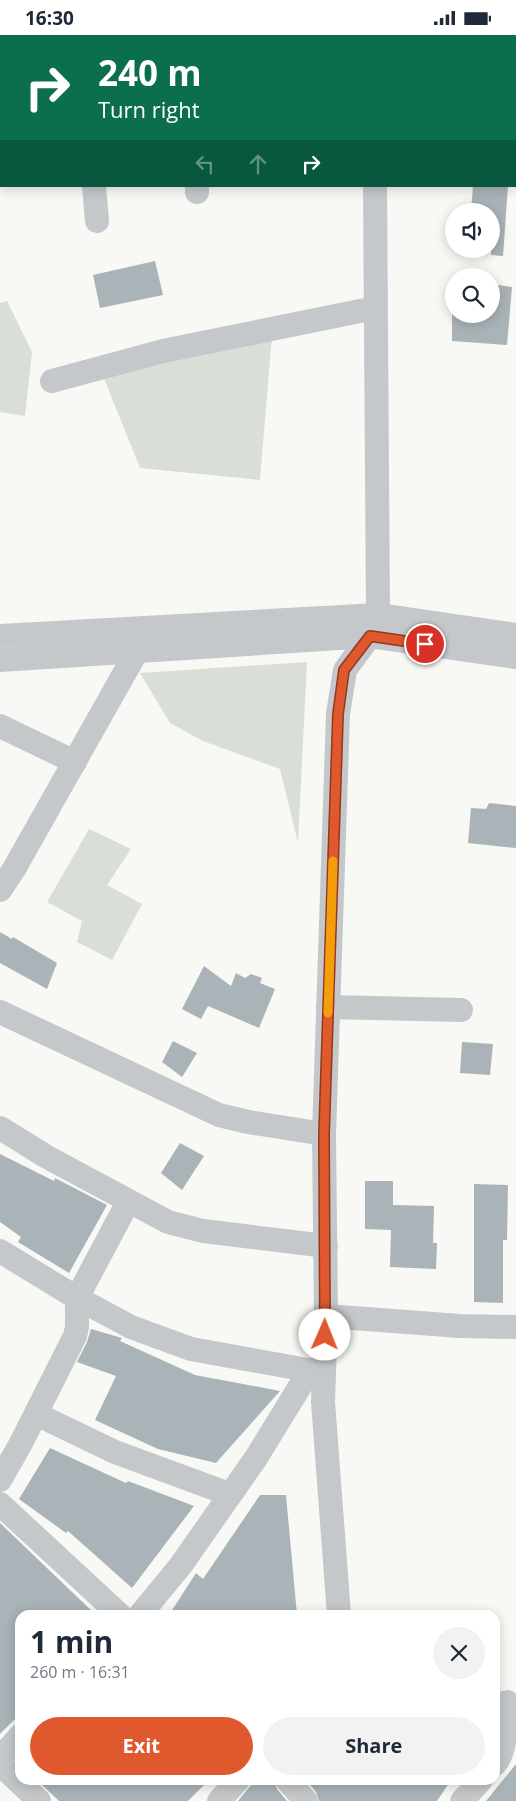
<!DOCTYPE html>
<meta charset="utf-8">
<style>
:root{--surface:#fff;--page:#f2f2f3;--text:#1f2937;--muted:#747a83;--accent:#e0582d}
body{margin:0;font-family:"Open Sans",sans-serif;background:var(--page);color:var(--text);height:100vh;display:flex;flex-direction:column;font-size:19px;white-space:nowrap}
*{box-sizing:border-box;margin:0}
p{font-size:16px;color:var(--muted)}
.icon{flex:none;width:28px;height:28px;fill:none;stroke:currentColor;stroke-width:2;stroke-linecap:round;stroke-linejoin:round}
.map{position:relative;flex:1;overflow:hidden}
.panel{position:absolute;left:15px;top:1575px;width:485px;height:175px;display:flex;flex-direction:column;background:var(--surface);border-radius:15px;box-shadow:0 2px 12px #0003}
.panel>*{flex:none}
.top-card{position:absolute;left:0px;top:0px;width:516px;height:152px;box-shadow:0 2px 12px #0003;background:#0b6e4f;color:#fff;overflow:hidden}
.tools{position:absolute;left:445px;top:168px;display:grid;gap:10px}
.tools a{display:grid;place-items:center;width:55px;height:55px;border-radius:50%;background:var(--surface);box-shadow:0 2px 12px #0003;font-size:25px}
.pin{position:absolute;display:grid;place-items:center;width:42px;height:42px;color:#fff;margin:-21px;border:2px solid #fff;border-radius:50%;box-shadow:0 1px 5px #0007}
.me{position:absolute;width:55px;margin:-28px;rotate:1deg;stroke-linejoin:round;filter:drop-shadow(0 0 4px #0008)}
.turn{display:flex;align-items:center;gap:18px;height:105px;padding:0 15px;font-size:22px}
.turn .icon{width:65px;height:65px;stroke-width:2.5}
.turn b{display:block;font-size:35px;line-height:42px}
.lanes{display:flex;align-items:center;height:48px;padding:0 15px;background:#0003;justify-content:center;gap:25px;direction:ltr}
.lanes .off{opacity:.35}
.round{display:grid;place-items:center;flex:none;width:52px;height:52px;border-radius:26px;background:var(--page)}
.head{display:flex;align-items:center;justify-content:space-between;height:85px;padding:0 15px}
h1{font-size:30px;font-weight:700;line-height:38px}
.primary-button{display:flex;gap:10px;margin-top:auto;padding:10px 15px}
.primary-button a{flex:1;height:58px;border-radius:30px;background:var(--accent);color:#fff;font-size:20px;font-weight:700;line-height:58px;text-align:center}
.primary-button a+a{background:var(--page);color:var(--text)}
.status{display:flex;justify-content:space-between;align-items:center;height:35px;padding:0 25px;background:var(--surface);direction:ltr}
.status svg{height:14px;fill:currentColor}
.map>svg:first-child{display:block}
.green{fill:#d9dfd6}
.building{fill:#aab3b8}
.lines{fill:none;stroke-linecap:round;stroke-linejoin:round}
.minor{stroke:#c4c8cb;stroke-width:24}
.route-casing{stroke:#92391d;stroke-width:12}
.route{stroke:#e0582d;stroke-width:9}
.slow{stroke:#f59e0b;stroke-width:9}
</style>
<div class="status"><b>16:30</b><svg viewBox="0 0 49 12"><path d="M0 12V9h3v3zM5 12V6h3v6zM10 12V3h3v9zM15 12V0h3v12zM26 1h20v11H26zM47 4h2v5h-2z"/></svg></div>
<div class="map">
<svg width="516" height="1766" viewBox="0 0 516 1766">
<rect width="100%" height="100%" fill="#f8f8f5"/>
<g class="green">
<path d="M7,266l25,51 -7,64 -25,-4v-109z"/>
<path d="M272,301l-12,144 -120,-12 -37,-92z"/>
<path d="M307,627l-9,181 -18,-74 -77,-28 -33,-18 -30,-50z"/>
<path d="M89,794l42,20 -24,36 35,19 -30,56 -35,-18 5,-21 -35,-19z"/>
</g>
<g class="building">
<path d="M473,151h35l-5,70 -12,-1v-44h-20z"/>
<path d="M155,226l8,34 -63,13 -7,-33z"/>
<path d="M491,249l21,3 -5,58 -55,-4v-27h39z"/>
<path d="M489,768l27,3v42l-48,-5 3,-35 15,1z"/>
<path d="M0,897l12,7 1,-2 44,26 -10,26 -47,-26z"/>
<path d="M204,931l27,20 5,-13 9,5 6,-4 11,4 -2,5 15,6 -16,39 -51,-22 -7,13 -19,-10z"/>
<path d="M173,1006l24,12 -15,24 -20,-15z"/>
<path d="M462,1007l31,2 -3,31 -30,-2z"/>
<path d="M180,1108l24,13 -22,34 -21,-17z"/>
<path d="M0,1119l54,27 1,-3 52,27 -38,68 -51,-31 3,-5 -21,-15z"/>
<path d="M365,1146h28v24l41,1 -1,37h4l-1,26 -46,-2 1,-37 -26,-1z"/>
<path d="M474,1149l34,1 -1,55h-4v63l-29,-1z"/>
<path d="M91,1294l31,9 -2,3 75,34 85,16 -64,72 -58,-14 -63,-29 21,-44 -39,-14 10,-20z"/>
<path d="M50,1413l76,35 2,-2 66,25 -62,82 -64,-57 -2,2 -47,-34z"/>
<path d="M260,1460h26l11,120h-128l27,-42 7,6z"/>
<path d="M0,1488l96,92h-76v99l-20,20z"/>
<path d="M516,1729v37h-30z"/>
<path d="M37,1745h172l-21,21h-129z"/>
<path d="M255,1745h19l3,9 10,12h-49z"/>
<path d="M306,1745h145l-14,21h-118l-3,-9z"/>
</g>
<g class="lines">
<g class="minor">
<path d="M220,1l2,-1"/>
<path d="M375,1v-1"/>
<path d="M0,139h1"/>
<path d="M94,151l3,35"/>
<path d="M197,151v6"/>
<path d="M375,151l3,429"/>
<path d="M52,346l111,-30 212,-43"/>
<path d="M0,601l378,-21 138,20"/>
<path d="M0,625l370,-24 146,21"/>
<path d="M0,691l75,36"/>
<path d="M0,855l14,-21 123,-218"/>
<path d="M328,972l133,3"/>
<path d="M0,977l219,103 29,7 76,12"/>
<path d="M0,1093l47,29 121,65 35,9 123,15"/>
<path d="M0,1216l77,47 54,29 60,22 133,24"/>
<path d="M326,1281l134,10 56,1"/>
<path d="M36,1379l79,38 114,42"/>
<path d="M0,1445l20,-35 55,-109 2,-9v-29l51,-96"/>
<path d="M0,1469l120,111"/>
<path d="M140,1580l41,-50 75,-107 54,-88"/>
<path d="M339,1580l-16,-213 3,-86 -2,-182 14,-420 7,-44 25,-34"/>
<path d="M0,1723l20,-22"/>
<path d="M0,1729l39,37"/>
<path d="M495,1729c13,-15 10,-44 12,-62"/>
<path d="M287,1745l19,21"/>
<path d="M219,1766l19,-21"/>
<path d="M462,1766l19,-21"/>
</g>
</g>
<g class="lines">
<defs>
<path id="route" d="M325,1300l-1,-201 14,-420 6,-44 26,-34 55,8"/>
</defs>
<use href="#route" class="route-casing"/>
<use href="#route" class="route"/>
<path class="slow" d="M328,978l5,-152"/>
</g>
</svg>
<div class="tools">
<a><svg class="icon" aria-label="sound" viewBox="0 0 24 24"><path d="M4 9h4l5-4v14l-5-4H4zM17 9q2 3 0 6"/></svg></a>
<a><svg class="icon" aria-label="search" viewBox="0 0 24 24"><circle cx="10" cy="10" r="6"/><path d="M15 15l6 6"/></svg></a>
</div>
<div class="pin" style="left:425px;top:609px;background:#d93025"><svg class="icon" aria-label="arrive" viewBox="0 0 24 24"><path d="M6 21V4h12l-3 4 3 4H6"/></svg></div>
<svg class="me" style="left:325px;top:1300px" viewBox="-20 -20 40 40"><circle r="19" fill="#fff"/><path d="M0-13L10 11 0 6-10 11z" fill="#e0582d"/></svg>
<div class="top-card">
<div class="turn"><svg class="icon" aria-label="right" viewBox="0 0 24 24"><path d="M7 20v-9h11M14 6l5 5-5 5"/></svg><div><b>240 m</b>Turn right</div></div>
<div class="lanes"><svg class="icon off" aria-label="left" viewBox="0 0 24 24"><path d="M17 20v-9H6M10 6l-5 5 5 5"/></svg><svg class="icon off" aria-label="ahead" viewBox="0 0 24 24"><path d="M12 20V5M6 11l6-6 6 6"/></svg><svg class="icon" aria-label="right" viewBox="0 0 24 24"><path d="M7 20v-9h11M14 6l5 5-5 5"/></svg></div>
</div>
<section class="panel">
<div class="head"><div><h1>1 min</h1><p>260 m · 16:31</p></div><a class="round"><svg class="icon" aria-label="close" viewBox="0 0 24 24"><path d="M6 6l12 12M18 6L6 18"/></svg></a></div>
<div class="primary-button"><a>Exit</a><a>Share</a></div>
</section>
</div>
